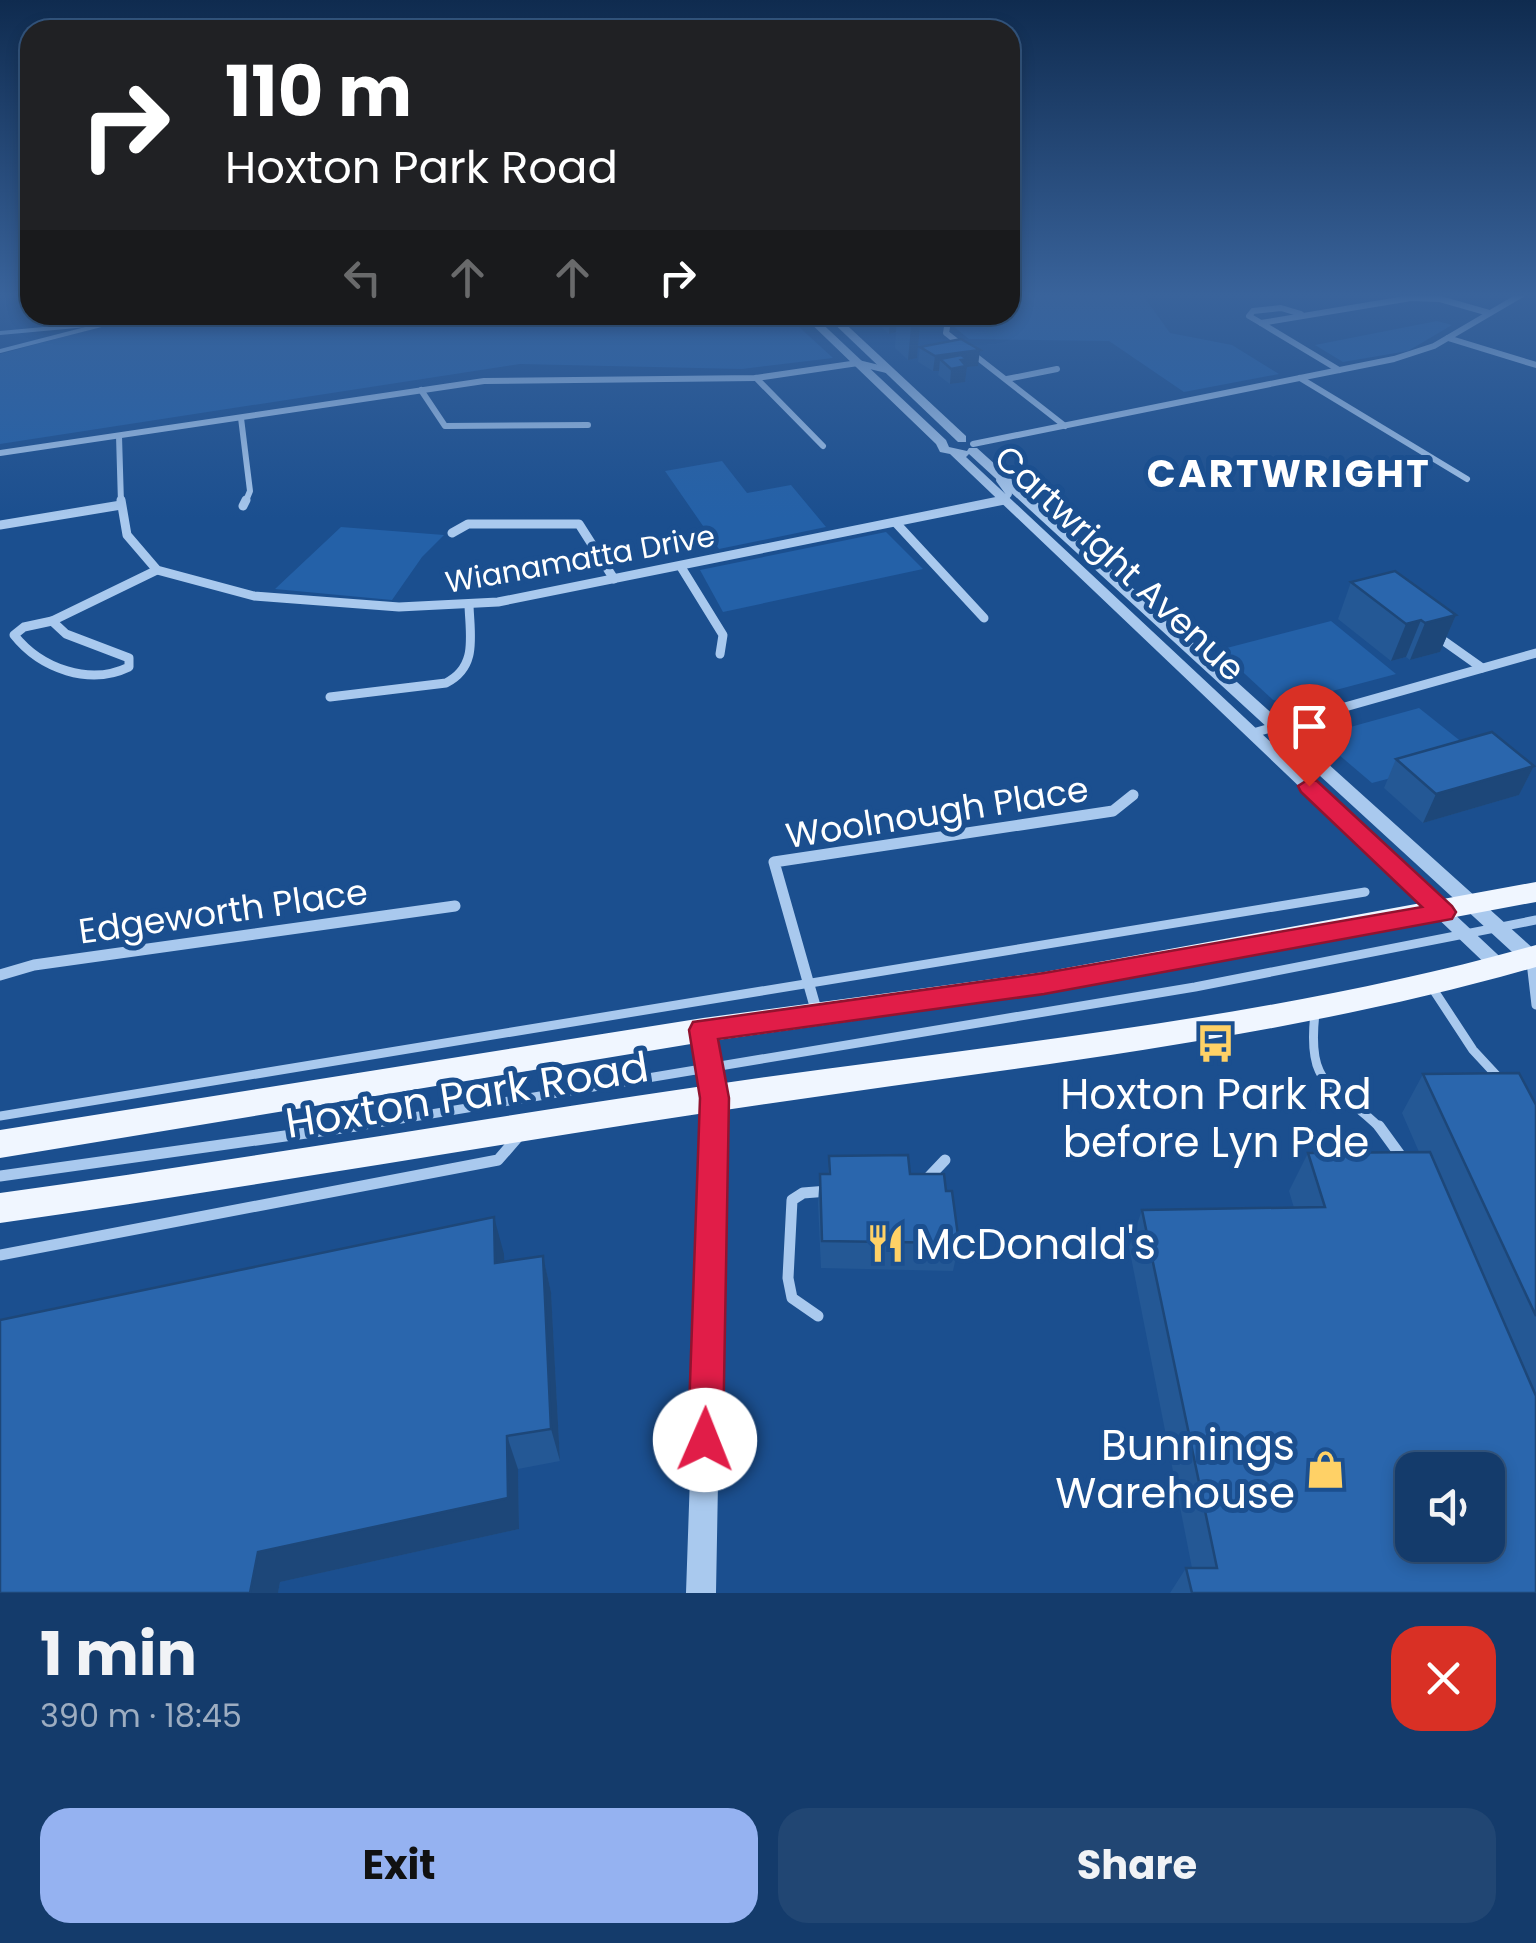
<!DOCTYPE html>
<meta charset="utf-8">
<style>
:root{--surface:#143b6b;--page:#214673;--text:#f1f3f6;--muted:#9dadc1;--line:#33557e;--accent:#95b2f1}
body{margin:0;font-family:Poppins,sans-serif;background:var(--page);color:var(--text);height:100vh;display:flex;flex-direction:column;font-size:38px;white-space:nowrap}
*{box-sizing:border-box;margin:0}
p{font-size:32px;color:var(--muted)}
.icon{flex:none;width:55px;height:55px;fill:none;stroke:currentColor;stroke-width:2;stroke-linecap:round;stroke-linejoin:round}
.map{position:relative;height:1593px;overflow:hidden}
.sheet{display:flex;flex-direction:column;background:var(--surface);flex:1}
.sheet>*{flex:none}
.guide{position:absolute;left:20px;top:20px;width:1000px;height:305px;border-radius:30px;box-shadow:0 5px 15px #0003,0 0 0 2px var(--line);background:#202124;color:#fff;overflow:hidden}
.controls{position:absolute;left:1395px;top:1452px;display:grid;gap:20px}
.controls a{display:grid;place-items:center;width:110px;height:110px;border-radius:20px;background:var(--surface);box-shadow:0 5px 15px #0003,0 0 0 2px var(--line);font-size:50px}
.pin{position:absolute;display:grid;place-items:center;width:85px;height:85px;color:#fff;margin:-102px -42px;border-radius:50% 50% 50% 0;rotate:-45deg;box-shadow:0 0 10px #0007}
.pin .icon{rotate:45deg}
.me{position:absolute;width:110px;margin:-55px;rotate:1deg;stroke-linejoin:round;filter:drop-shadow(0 0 8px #0008)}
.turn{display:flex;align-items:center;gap:35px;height:210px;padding:0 40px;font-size:45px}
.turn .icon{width:130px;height:130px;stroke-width:2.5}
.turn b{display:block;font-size:70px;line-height:85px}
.lanes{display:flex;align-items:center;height:95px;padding:0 40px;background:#0003;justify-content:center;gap:50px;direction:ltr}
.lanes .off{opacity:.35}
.round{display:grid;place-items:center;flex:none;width:105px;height:105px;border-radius:30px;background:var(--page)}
.overview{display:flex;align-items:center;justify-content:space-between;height:170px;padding:0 40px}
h1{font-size:60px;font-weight:700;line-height:75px}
.primary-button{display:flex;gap:20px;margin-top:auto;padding:20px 40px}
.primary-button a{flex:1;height:115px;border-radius:30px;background:var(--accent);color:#111;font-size:40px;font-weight:700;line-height:115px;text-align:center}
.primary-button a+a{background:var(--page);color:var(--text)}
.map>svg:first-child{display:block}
.green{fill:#2461a8}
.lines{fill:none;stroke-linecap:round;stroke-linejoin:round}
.stream{stroke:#9cc4f0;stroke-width:4}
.service-far1{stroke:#a9c9ee;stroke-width:9}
.service{stroke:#a9c9ee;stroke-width:11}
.minor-far2{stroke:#a9c9ee;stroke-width:6}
.minor-far1{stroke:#a9c9ee;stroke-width:9}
.minor{stroke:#a9c9ee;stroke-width:11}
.tertiary{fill:#a9c9ee;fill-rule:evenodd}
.primary{fill:#f0f6ff;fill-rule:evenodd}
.wall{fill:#245895}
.shaded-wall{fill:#1d4779}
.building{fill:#2a66ad;stroke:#1d4779;stroke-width:2.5;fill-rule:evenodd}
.route{fill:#e11d48;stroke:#92132f;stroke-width:2.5}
.labels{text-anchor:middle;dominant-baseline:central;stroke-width:10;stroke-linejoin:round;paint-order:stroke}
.far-street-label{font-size:30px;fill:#fff;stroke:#1b4f8f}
.street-label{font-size:35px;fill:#fff;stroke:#1b4f8f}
.far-district-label{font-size:38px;font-weight:bold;letter-spacing:2.5px;fill:#fff;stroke:#1b4f8f}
.near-poi-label{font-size:42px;fill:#fff;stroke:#1b4f8f}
.near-street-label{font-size:42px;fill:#fff;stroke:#1b4f8f}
</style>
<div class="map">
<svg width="1536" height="1593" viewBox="0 0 1536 1593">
<rect width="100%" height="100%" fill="#1b4f8f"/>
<g class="green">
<path d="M1010,295h137l-3,2 26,36 62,12 47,29 -95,18 -75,-51 -140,-2 -30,-24h71z"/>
<path d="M145,315h641l47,43 -91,11 -222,-5 -520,80v-90z"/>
<path d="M1437,321l15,4 -44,26 -65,11 -28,-17z"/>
<path d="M722,461l25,32 44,-8 35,42 -107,22 -54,-78z"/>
<path d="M341,527l103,8 -22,22 -30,43 -117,-11z"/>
<path d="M886,532l37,37 -200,43 -23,-42z"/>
<path d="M1331,621l65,53 -109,29 -14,-3 -54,-50z"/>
<path d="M1419,708l59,47 -106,28 -47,-40v-9z"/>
</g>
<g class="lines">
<g class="stream">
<path d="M0,333l98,-9"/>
<path d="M0,351l140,-36"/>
</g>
<g class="service-far1">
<path d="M1531,962l5,43"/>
<path d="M1431,986l42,64 26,28"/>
<path d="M1315,1013c-9,79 20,69 66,116"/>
<path d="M0,1116l1365,-224"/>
<path d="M341,1129l854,-142 341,-67"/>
</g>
<g class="service">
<path d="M1379,1126l24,33"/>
<path d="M0,1176l356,-50"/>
<path d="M927,1179l18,-19"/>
<path d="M0,1255l498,-95 20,-23"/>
<path d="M818,1316l-26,-18 -4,-20 4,-78 11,-7 25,-2"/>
</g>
<g class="minor-far2">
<path d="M1261,323l-12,-7 4,-5 28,-3 20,6"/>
<path d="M947,327l-1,6 119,93"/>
<path d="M1448,338l88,27"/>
<path d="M1339,370l-78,-47 150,-25 29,1 49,14"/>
<path d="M756,378l67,68"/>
<path d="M1300,378l167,101"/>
<path d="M1007,379l50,-10"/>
<path d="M421,390l24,36 143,-1"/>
<path d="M241,418l9,73 -5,12"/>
<path d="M119,436l2,67"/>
<path d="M973,444l421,-85 40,-13 87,-51"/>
<path d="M0,453l484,-72 272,-3 102,-15 33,8"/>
<path d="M991,503l13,-3 5,-6 -10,-14 2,-4"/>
</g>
<g class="minor-far1">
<path d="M121,500l6,35 30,35 97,26 145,11 99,-5 506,-102"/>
<path d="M243,506l3,-6"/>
<path d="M896,523l88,95"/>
<path d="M0,525l121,-20"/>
<path d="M452,533l16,-9h111l35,55"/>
<path d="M681,567l42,68 -3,19"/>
<path d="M52,621l14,13 63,24v9c-39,19 -88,2 -115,-32l10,-8z"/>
<path d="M52,621l105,-51"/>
<path d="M1434,634l48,34"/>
<path d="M330,697l116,-14c32,-16 24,-47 23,-78"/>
<path d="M1253,733l283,-80"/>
</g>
<g class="minor">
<path d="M0,975l34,-10 421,-59"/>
<path d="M817,1013l-43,-151 339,-51 20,-16"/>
</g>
<g class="tertiary">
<path d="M802,315h11l133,125 3,7 18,4 2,-3h8l559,503v12l-13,-1 -554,-508 -3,3 545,510 -3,5 -7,3 -7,-3 -544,-518 -10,-2 -4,-8z"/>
<path d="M825,315h11l130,121v6h-8z"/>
<path d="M703,1022l7,2 4,6 11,68 -9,495h-30l17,-495 -11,-68 4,-6z"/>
</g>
<g class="primary">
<path d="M1536,882v20l-492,92 -341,48 -703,116v-28l703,-112 341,-46z"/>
<path d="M1536,945v22c-250,72 -513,99 -770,137 -256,37 -510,83 -766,119v-30c256,-35 510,-80 766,-116 257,-36 519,-61 770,-132z"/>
</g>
</g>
<g class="wall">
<path d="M870,315h51l-4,43 -9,2 -13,-12 1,-16 -7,2 -19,-17z"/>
<path d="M920,347l58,19 -11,1 -2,15 -15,2 -12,-9 1,-4h-6l-15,-9z"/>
<path d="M1351,582l105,33 -16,37 -30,8 -4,-3 -15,4 -53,-42z"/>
<path d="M1396,759l138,7 -15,29 -96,28 -39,-35z"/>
<path d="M1423,1074l113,31v488h-366l16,-25h6l-63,-321 13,-37 152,-2 -5,-17 19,-38 111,-1 -17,-39z"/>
<path d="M829,1156l81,18 36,17 13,52 -6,28 -132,-3 -3,-65 2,-29h8z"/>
<path d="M504,1254v8l39,-6 8,36 9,169 -42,8 1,60 -239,53 -2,11h-278z"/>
</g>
<g class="shaded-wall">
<path d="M890,315h7l-1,17 -7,2z"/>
<path d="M912,315h9l-4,43 -9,2z"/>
<path d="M980,350l-2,16 -11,1 -2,15 -15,2 1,-15 -11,-10 -1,12h-6l2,-15z"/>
<path d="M1456,615l-16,37 -30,8 15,-37z"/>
<path d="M1421,620l-15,37 -15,4 15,-37z"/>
<path d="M1534,766l-15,29 -96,28 13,-29z"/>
<path d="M494,1217l10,37 1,45 -10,-36z"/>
<path d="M543,1256l8,36 9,169 -9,-32z"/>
<path d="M507,1436l11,33 1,60 -239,53 -2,11h-28l8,-41z"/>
</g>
<g class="building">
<path d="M961,339l19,11 -45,6 -15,-9z"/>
<path d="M961,355l6,4 -6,1 5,6 -15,3 -11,-10z"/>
<path d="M1395,571l61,44 -31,8 -4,-3 -15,4 -55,-42z"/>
<path d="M1492,732l42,34 -98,28 -40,-35z"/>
<path d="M1519,1073l17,32v211l-113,-242z"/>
<path d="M1430,1152l106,244v197h-344l-6,-25h31l-75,-358 183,-3 -17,-54zM1412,1470h76v75h-76z"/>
<path d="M908,1155l2,19h34l2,17h6l7,52 -137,-2 -2,-67h10l-1,-18z"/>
<path d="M494,1217l1,46 48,-7 8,173 -44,7 1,62 -250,54 -8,41h-250v-273z"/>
</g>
<linearGradient id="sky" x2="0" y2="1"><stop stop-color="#0f2b4f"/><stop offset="0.57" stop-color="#39639b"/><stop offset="1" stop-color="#39639b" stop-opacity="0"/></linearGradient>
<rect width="1536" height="518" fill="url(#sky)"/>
<path class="route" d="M1309,779l8,2 135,125 4,6 -4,7 -408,75 -326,45 11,59 -6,342 -5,12 -13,6 -12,-6 -5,-12 12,-342 -11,-68 4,-8 351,-49 378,-66 -121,-115 -3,-6z"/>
<defs>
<symbol id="bus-bare" viewBox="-9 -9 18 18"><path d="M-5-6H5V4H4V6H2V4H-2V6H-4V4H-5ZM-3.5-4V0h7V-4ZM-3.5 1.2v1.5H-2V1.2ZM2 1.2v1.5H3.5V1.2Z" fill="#ffd166" stroke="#1b4f8f" stroke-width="2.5" paint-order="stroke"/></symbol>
<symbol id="restaurant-bare" viewBox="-9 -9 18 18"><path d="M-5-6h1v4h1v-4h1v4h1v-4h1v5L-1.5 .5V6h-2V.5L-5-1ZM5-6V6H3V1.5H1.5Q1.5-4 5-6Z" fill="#ffd166" stroke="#1b4f8f" stroke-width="2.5" paint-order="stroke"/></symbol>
<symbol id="shop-bare" viewBox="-9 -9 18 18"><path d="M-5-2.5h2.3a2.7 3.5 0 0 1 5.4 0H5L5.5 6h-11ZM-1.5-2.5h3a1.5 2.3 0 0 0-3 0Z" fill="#ffd166" stroke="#1b4f8f" stroke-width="2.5" paint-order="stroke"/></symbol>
</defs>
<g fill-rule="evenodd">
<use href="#bus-bare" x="1188" y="1016" width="55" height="55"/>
<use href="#restaurant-bare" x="858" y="1216" width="55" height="55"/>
<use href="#shop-bare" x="1298" y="1442" width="55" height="55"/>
</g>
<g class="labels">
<g class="far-street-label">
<text transform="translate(580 559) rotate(-10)">Wianamatta Drive</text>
</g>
<g class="street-label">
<text transform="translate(1120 563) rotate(43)">Cartwright Avenue</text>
<text transform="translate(937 812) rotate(-9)">Woolnough Place</text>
<text transform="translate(223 911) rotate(-8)">Edgeworth Place</text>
</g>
<g class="far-district-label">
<text x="1289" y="473">CARTWRIGHT</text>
</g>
<g class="near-poi-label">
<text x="1216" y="1094">Hoxton Park Rd<tspan x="1216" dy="48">before Lyn Pde</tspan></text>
<text x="915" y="1244" text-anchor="start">McDonald's</text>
<text x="1295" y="1445" text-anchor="end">Bunnings<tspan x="1295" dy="48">Warehouse</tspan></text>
</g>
<g class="near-street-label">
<text transform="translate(467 1095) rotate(-9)">Hoxton Park Road</text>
</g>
</g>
</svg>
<div class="controls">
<a><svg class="icon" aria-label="sound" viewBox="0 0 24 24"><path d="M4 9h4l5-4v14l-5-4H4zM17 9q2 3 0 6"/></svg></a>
</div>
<div class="pin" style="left:1309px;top:786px;background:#d93025"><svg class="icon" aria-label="arrive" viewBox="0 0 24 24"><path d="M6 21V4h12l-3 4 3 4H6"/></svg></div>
<svg class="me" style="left:705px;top:1440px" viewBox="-20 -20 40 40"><circle r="19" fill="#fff"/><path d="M0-13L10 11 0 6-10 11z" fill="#e11d48"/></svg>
<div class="guide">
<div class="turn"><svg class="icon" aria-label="right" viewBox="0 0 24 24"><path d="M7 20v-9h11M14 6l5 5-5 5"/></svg><div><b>110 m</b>Hoxton Park Road</div></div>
<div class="lanes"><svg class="icon off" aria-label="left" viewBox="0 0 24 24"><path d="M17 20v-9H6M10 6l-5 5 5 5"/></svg><svg class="icon off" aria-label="ahead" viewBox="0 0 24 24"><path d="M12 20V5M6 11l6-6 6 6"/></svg><svg class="icon off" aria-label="ahead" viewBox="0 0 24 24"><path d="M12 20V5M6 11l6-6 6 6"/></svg><svg class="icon" aria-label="right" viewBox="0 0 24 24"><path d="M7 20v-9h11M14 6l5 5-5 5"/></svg></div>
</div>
</div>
<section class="sheet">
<div class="overview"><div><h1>1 min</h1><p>390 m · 18:45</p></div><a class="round" style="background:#d93025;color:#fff"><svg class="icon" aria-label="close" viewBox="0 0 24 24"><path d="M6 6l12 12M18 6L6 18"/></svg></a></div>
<div class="primary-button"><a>Exit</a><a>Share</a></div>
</section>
